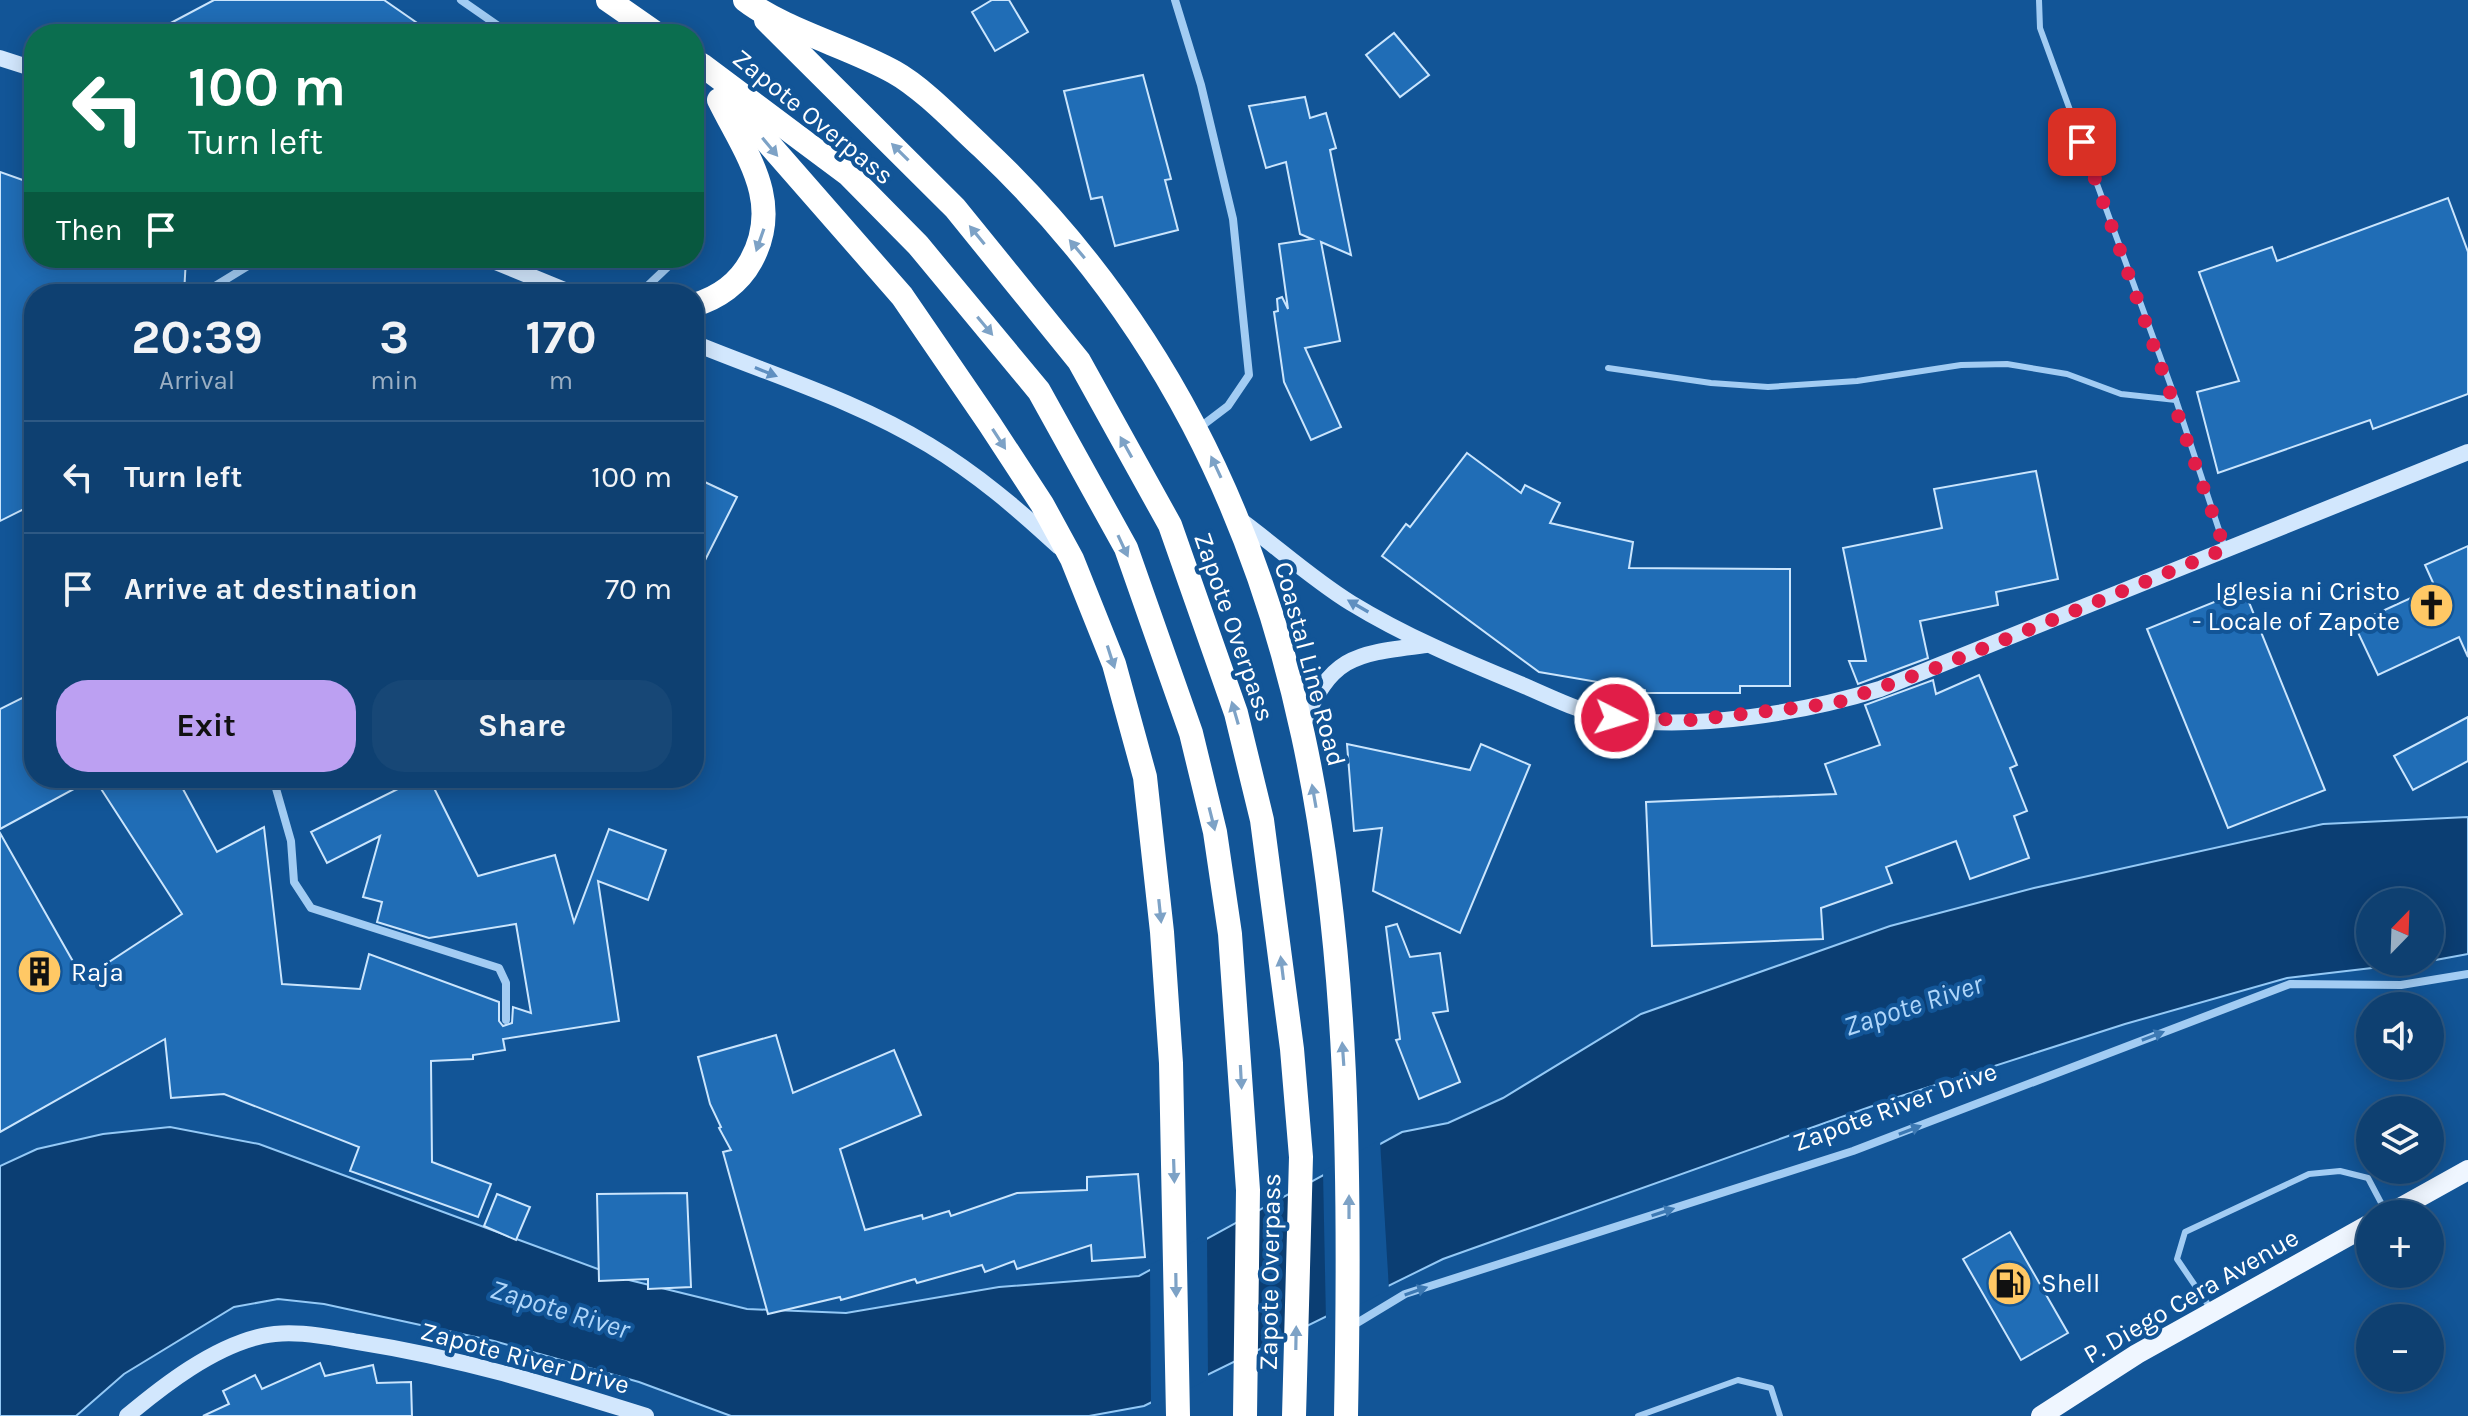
<!DOCTYPE html>
<meta charset="utf-8">
<style>
:root{--surface:#0e4071;--page:#174776;--text:#f1f3f6;--muted:#9bafc3;--line:#2e5984;--accent:#bca0f2}
body{margin:0;font-family:Karla,sans-serif;background:var(--page);color:var(--text);height:100vh;display:flex;flex-direction:column;font-size:30px;white-space:nowrap}
*{box-sizing:border-box;margin:0}
p{font-size:26px;color:var(--muted)}
.icon{flex:none;width:44px;height:44px;fill:none;stroke:currentColor;stroke-width:2;stroke-linecap:round;stroke-linejoin:round}
.map{position:relative;flex:1;overflow:hidden}
.drawer{position:absolute;left:24px;top:284px;width:680px;height:504px;display:flex;flex-direction:column;background:var(--surface);border-radius:32px;box-shadow:0 4px 20px #0003,0 0 0 2px var(--line)}
.drawer>*{flex:none}
.top-card{position:absolute;left:24px;top:24px;width:680px;height:244px;border-radius:32px;box-shadow:0 4px 20px #0003,0 0 0 2px var(--line);background:#0b6e4f;color:#fff;overflow:hidden}
.needle{width:52px;rotate:23deg}
.controls{position:absolute;left:2356px;top:888px;display:grid;gap:16px}
.controls a{display:grid;place-items:center;width:88px;height:88px;border-radius:50%;background:var(--surface);box-shadow:0 4px 20px #0003,0 0 0 2px var(--line);font-size:40px}
.pin{position:absolute;display:grid;place-items:center;width:68px;height:68px;color:#fff;margin:-34px;border-radius:16px;box-shadow:0 4px 12px #0006}
.me{position:absolute;width:88px;margin:-44px;rotate:95deg;stroke-linejoin:round;filter:drop-shadow(0 0 6px #0008)}
.turn{display:flex;align-items:center;gap:28px;height:168px;padding:0 32px;font-size:36px}
.turn .icon{width:104px;height:104px;stroke-width:2.5}
.turn b{display:block;font-size:56px;line-height:68px}
.then{display:flex;align-items:center;height:76px;padding:0 32px;background:#0003;gap:16px;font-size:30px}
.eta{display:flex;justify-content:space-evenly;align-items:center;height:136px;text-align:center}
.eta b{font-size:48px;font-weight:700;line-height:56px}
.action{display:flex;gap:16px;margin-top:auto;padding:16px 32px}
.action a{flex:1;height:92px;border-radius:32px;background:var(--accent);color:#111;font-size:32px;font-weight:700;line-height:92px;text-align:center}
.action a+a{background:var(--page);color:var(--text)}
ul{padding:0;list-style:none}
li{display:flex;align-items:center;gap:24px;height:112px;padding:0 32px;border-top:2px solid var(--line)}
li div{flex:1}
li b{display:block;font-size:30px}
li em{font-style:normal}
.map>svg:first-child{display:block}
.water{fill:#0b3e73;stroke:#94c9f6;stroke-width:2}
.pier{fill:#125597}
.building{fill:#206db6;stroke:#cae5fd;stroke-width:2}
.lines{fill:none;stroke-linecap:round;stroke-linejoin:round}
.lane{stroke:#a2ccf3;stroke-width:6}
.street{stroke:#a2ccf3;stroke-width:8}
.secondary{stroke:#d2e7fd;stroke-width:16}
.primary{stroke:#eff6ff;stroke-width:20}
.highway{stroke:#fff;stroke-width:24}
.oneway{fill:#7da2c6}
.oneway2{fill:#5f8fc0}
.oneway3{fill:#3d79b3}
.route{stroke:#e11d48;stroke-width:14;stroke-dasharray:0 25.2}
.labels{text-anchor:middle;dominant-baseline:central;stroke-width:8;stroke-linejoin:round;paint-order:stroke}
.street-label{font-size:26px;fill:#fff;stroke:#125597}
.poi-label{font-size:26px;fill:#fff;stroke:#125597;text-anchor:start}
.water-label{font-size:28px;font-style:italic;fill:#afd6fa;stroke:#125597}
</style>
<div class="map">
<svg width="2468" height="1416" viewBox="0 0 2468 1416">
<rect width="100%" height="100%" fill="#125597"/>
<path class="water" d="M2468,817v137l-38,7v-59h-60v60h53l-136,16 -162,46 -230,74 -452,161 -299,147 -55,10h-358l-92,-34 -145,-41 -170,-37 -46,-5 -44,8 -110,67 -48,42h-76v-250l37,-17 66,-15 67,-7 89,17 366,135 122,30 99,4 153,-26 140,-11 263,-144 46,-9 55,-25 138,-84 249,-88 144,-38 289,-64z"/>
<g class="pier">
<path d="M1380,1140l9,150 -63,31 -3,-150z"/>
<path d="M1207,1234l1,145 -57,29 -1,-143z"/>
</g>
<g class="building">
<path d="M214,0h170l49,34h-283z"/>
<path d="M992,0h17l19,32 -33,19 -23,-39z"/>
<path d="M1394,33l35,42 -29,22 -34,-42z"/>
<path d="M1143,75l28,104 -6,1 13,50 -63,16 -13,-49 -11,2 -27,-108z"/>
<path d="M1305,97l5,21 16,-5 10,35 -6,2 21,105 -30,-13 19,99 -35,7 36,79 -30,13 -27,-58 -10,-70 4,-1 -1,-12 5,-2 6,12 -9,-65 33,-5 -12,-5 -14,-72 -20,6 -17,-62z"/>
<path d="M0,172l34,12v74h152l-2,36h-150v210l-34,17z"/>
<path d="M2448,198l20,54v142l-95,35 -3,-9 -152,53 -21,-81 42,-11 -40,-109 73,-25 5,14z"/>
<path d="M1467,453l54,40 4,-8 35,18 -10,20 83,19 -4,26 161,1v117h-50v7h-95v-3l-106,-18 -157,-116 24,-32 4,3z"/>
<path d="M2036,471l22,108 -62,13 2,13 -78,16 8,37 -70,26 -9,-23h17l-23,-113 99,-20 -8,-39z"/>
<path d="M694,477l43,20 -43,85z"/>
<path d="M2468,546v111l-9,-20 -81,38 -24,-51 81,-37 -10,-22z"/>
<path d="M2244,590l81,200 -97,38 -81,-199z"/>
<path d="M1979,675l38,90 -7,3 17,43 -13,5 15,42 -59,21 -14,-38 -70,26 6,16 -71,25 2,31 -171,7 -6,-144 190,-8 -11,-30 55,-19 -15,-40 68,-25 3,14z"/>
<path d="M34,692v86h143l40,74 47,-25 18,157 78,5 9,-35 130,48v19l4,5 9,-3 1,-16 18,6 -15,-89 -87,14 -52,-16 5,-20 -19,-5 17,-61 -53,27 -16,-31 87,-43 -4,-11h35l49,98 77,-21 19,67 35,-93 57,21 -18,50 -50,-19 21,140 -116,18 2,11 -32,5v4l-42,2 1,101 59,22 -13,33 -128,-46 9,-24 -135,-53 -53,4 -6,-59 -165,93v-299l83,146 99,-65 -88,-136 -94,51v-120z"/>
<path d="M2468,717v44l-55,29 -19,-34z"/>
<path d="M1347,744l123,26 11,-26 49,21 -70,168 -87,-42 9,-63 -28,3z"/>
<path d="M1397,924l13,33 30,-4 8,58 -15,2 27,69 -41,17 -23,-59 4,-1 -14,-112z"/>
<path d="M776,1035l17,58 101,-43 27,65 -81,34 25,81 57,-15 1,4 26,-8 2,5 66,-23 70,-3v-13l51,-3 7,83 -53,4 -1,-16 -74,24 -3,-8 -29,11 -3,-7 -65,18 -2,-4 -74,21 -1,-3 -72,17 -45,-162 8,-2 -12,-22 2,-1 -11,-23 -12,-47z"/>
<path d="M687,1193l4,94 -43,2v-10l-49,2 -2,-87z"/>
<path d="M497,1194l33,13 -14,33 -32,-14z"/>
<path d="M2010,1232l58,101 -47,27 -58,-101z"/>
<path d="M320,1363l5,13 48,-11 4,18 34,-1 1,34h-209l26,-12 -6,-13 32,-16 7,14z"/>
</g>
<g class="lines">
<g class="lane">
<path d="M2039,0l1,28 136,372 49,148"/>
<path d="M1608,368l103,15 57,4 89,-6 104,-16 46,-1 60,10 54,20 55,6"/>
<path d="M2211,1309l-34,-50 8,-27 124,-58 31,-3 28,7 19,36"/>
<path d="M1638,1416l100,-36 33,8 9,28"/>
</g>
<g class="street">
<path d="M461,0l49,34"/>
<path d="M1175,0l26,85 32,134 16,156 -21,31 -29,22"/>
<path d="M202,294l59,-36"/>
<path d="M639,294l38,-36"/>
<path d="M273,778l18,63 3,41 17,26 188,60 7,15v37"/>
<path d="M1352,1326l53,-32 448,-143 437,-167 111,1 67,-11"/>
</g>
<g class="secondary">
<path d="M0,58l34,11"/>
<path d="M486,258l88,36"/>
<path d="M694,343c78,32 163,58 235,102 48,29 89,64 130,102"/>
<path d="M1239,519c37,27 73,60 112,84 54,33 111,57 169,81 31,13 63,30 97,35 81,11 185,-6 263,-30l588,-237"/>
<path d="M1302,727c29,-72 52,-73 124,-82"/>
<path d="M127,1416c37,-31 86,-69 135,-80 31,-7 65,1 96,6 102,16 190,43 288,74"/>
</g>
<g class="primary">
<path d="M2389,1214l79,-44"/>
<path d="M2041,1416l96,-62 233,-130"/>
</g>
<g class="highway">
<path d="M608,0l49,34"/>
<path d="M745,0c39,30 105,47 149,72 29,16 63,52 88,75 362,341 373,806 364,1269"/>
<path d="M766,20l189,188 124,153 91,164 66,188 26,107 30,229 9,108 -7,259"/>
<path d="M702,65l147,110 69,70 121,146 87,157 65,185 24,99 15,102 18,256 -3,226"/>
<path d="M727,96l175,200 87,127 53,81 30,55 42,105 31,113 17,155 9,131 7,353"/>
<path d="M694,305c24,-7 45,-22 57,-44 33,-60 -6,-108 -32,-161"/>
</g>
</g>
<defs><path id="oneway-solid" d="M-6-.8H1V-3.2L6.5 0L1 3.2V.8H-6Z" transform="scale(2)"/></defs>
<g class="oneway">
<use href="#oneway-solid" transform="translate(770 147) rotate(50)"/>
<use href="#oneway-solid" transform="translate(900 152) rotate(-135)"/>
<use href="#oneway-solid" transform="translate(977 235) rotate(-129)"/>
<use href="#oneway-solid" transform="translate(760 240) rotate(109)"/>
<use href="#oneway-solid" transform="translate(1077 249) rotate(-130)"/>
<use href="#oneway-solid" transform="translate(985 326) rotate(50)"/>
<use href="#oneway-solid" transform="translate(999 439) rotate(57)"/>
<use href="#oneway-solid" transform="translate(1126 447) rotate(-119)"/>
<use href="#oneway-solid" transform="translate(1216 467) rotate(-115)"/>
<use href="#oneway-solid" transform="translate(1123 546) rotate(65)"/>
<use href="#oneway-solid" transform="translate(1111 657) rotate(72)"/>
<use href="#oneway-solid" transform="translate(1235 713) rotate(-106)"/>
<use href="#oneway-solid" transform="translate(1314 796) rotate(-100)"/>
<use href="#oneway-solid" transform="translate(1212 819) rotate(76)"/>
<use href="#oneway-solid" transform="translate(1160 911) rotate(84)"/>
<use href="#oneway-solid" transform="translate(1282 968) rotate(-97)"/>
<use href="#oneway-solid" transform="translate(1343 1054) rotate(-94)"/>
<use href="#oneway-solid" transform="translate(1241 1077) rotate(87)"/>
<use href="#oneway-solid" transform="translate(1174 1171) rotate(88)"/>
<use href="#oneway-solid" transform="translate(1349 1207) rotate(-90)"/>
<use href="#oneway-solid" transform="translate(1176 1285) rotate(89)"/>
<use href="#oneway-solid" transform="translate(1296 1338) rotate(-89)"/>
</g>
<g class="oneway2">
<use href="#oneway-solid" transform="translate(766 372) rotate(22)"/>
<use href="#oneway-solid" transform="translate(1358 606) rotate(-150)"/>
</g>
<g class="oneway3">
<use href="#oneway-solid" transform="translate(2153 1036) rotate(-21)"/>
<use href="#oneway-solid" transform="translate(1910 1130) rotate(-21)"/>
<use href="#oneway-solid" transform="translate(1663 1212) rotate(-18)"/>
<use href="#oneway-solid" transform="translate(1416 1291) rotate(-19)"/>
</g>
<g class="lines">
<path class="route" d="M1615,718l78,2 143,-17 97,-34 292,-120 -143,-407"/>
</g>
<defs>
<symbol id="church-disc" viewBox="-11 -11 22 22"><circle r="9.5" fill="#ffc865" stroke="#125597"/><path d="M-1.2-6h2.4v3.5h3.3v2.4h-3.3V6h-2.4V-.1h-3.3v-2.4h3.3Z" fill="#111"/></symbol>
<symbol id="building-disc" viewBox="-11 -11 22 22"><circle r="9.5" fill="#ffc865" stroke="#125597"/><path d="M-4-6H4V6H1V3H-1V6H-4ZM-2.5-4.3h1.7v1.8h-1.7ZM.8-4.3h1.7v1.8H.8ZM-2.5-1h1.7V.8h-1.7ZM.8-1h1.7V.8H.8Z" fill="#111"/></symbol>
<symbol id="fuel-disc" viewBox="-11 -11 22 22"><circle r="9.5" fill="#ffc865" stroke="#125597"/><path d="M-5.5-6h7V0h2V4h1.3V-2.5L3-4.5l.8-.8L6-3V5H2.5V1h-1V6h-7ZM-4.2-4.7v3.2H.2V-4.7Z" fill="#111"/></symbol>
</defs>
<g fill-rule="evenodd">
<use href="#church-disc" x="2406" y="580" width="51" height="51"/>
<use href="#building-disc" x="14" y="946" width="51" height="51"/>
<use href="#fuel-disc" x="1984" y="1258" width="51" height="51"/>
</g>
<g class="labels">
<g class="street-label">
<text transform="translate(813 117) rotate(39)">Zapote Overpass</text>
<text transform="translate(1234 627) rotate(71)">Zapote Overpass</text>
<text transform="translate(1310 664) rotate(75)">Coastal Line Road</text>
<text transform="translate(1895 1107) rotate(-20)">Zapote River Drive</text>
<text transform="translate(1270 1272) rotate(-89)">Zapote Overpass</text>
<text transform="translate(2191 1296) rotate(-30)">P. Diego Cera Avenue</text>
<text transform="translate(525 1358) rotate(15)">Zapote River Drive</text>
</g>
<g class="poi-label">
<text x="2400" y="591" text-anchor="end">Iglesia ni Cristo<tspan x="2400" dy="30">- Locale of Zapote</tspan></text>
<text x="71" y="972">Raja</text>
<text x="2041" y="1283">Shell</text>
</g>
<g class="water-label">
<text transform="translate(1913 1005) rotate(-18)">Zapote River</text>
<text transform="translate(560 1309) rotate(17)">Zapote River</text>
</g>
</g>
</svg>
<div class="controls">
<a><svg class="needle" viewBox="-14 -14 28 28"><path d="M0-13l5 13h-10z" fill="#e53935"/><path d="M0 13l5-13h-10z" fill="#9bafc3"/></svg></a>
<a><svg class="icon" aria-label="sound" viewBox="0 0 24 24"><path d="M4 9h4l5-4v14l-5-4H4zM17 9q2 3 0 6"/></svg></a>
<a><svg class="icon" aria-label="layers" viewBox="0 0 24 24"><path d="M12 4l9 5-9 5-9-5zM3 14l9 5 9-5"/></svg></a>
<a>+</a>
<a>−</a>
</div>
<div class="pin" style="left:2082px;top:142px;background:#d93025"><svg class="icon" aria-label="arrive" viewBox="0 0 24 24"><path d="M6 21V4h12l-3 4 3 4H6"/></svg></div>
<svg class="me" style="left:1615px;top:718px" viewBox="-20 -20 40 40"><circle r="17" fill="#e11d48" stroke="#fff" stroke-width="3"/><path d="M0-11L8 9 0 5-8 9z" fill="#fff"/></svg>
<div class="top-card">
<div class="turn"><svg class="icon" aria-label="left" viewBox="0 0 24 24"><path d="M17 20v-9H6M10 6l-5 5 5 5"/></svg><div><b>100 m</b>Turn left</div></div>
<div class="then">Then<svg class="icon" aria-label="arrive" viewBox="0 0 24 24"><path d="M6 21V4h12l-3 4 3 4H6"/></svg></div>
</div>
<section class="drawer">
<div class="eta">
<div><b>20:39</b><p>Arrival</p></div>
<div><b>3</b><p>min</p></div>
<div><b>170</b><p>m</p></div>
</div>
<ul>
<li><svg class="icon" aria-label="left" viewBox="0 0 24 24"><path d="M17 20v-9H6M10 6l-5 5 5 5"/></svg><div><b>Turn left</b></div><em>100 m</em></li>
<li><svg class="icon" aria-label="arrive" viewBox="0 0 24 24"><path d="M6 21V4h12l-3 4 3 4H6"/></svg><div><b>Arrive at destination</b></div><em>70 m</em></li>
</ul>
<div class="action"><a>Exit</a><a>Share</a></div>
</section>
</div>
